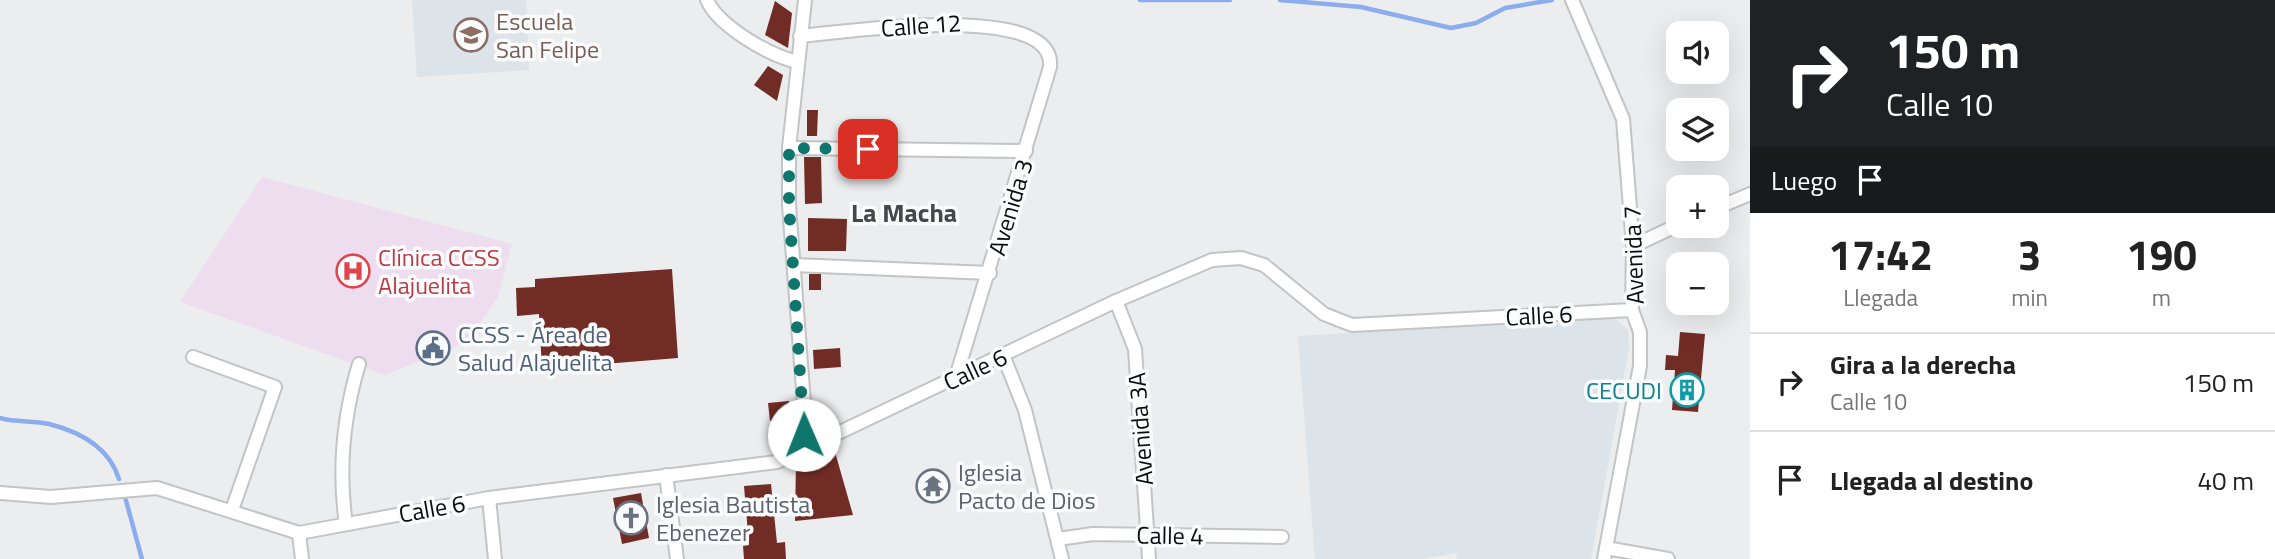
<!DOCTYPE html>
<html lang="es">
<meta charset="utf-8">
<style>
:root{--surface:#fff;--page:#f6f6f6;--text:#222;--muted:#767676;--line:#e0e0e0}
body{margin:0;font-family:"Titillium Web",sans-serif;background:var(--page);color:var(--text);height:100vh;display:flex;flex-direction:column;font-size:26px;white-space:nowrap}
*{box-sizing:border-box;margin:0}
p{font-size:23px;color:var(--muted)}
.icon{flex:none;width:38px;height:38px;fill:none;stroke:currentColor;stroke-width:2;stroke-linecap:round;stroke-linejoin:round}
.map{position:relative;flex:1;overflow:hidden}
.sheet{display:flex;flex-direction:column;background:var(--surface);width:525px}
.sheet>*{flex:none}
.banner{background:#202124;color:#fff;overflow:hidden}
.controls{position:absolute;left:1666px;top:21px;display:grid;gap:14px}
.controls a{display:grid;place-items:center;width:63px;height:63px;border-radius:14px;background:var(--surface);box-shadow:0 7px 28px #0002;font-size:35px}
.pin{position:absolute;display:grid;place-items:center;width:60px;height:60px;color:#fff;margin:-30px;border-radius:14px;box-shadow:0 4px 10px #0006}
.me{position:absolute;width:77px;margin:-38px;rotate:359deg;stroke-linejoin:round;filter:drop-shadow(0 0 5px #0008)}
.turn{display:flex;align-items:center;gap:24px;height:147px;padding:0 21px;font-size:32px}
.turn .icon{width:91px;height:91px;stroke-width:2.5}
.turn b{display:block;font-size:49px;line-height:60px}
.then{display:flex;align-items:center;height:66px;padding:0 21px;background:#0003;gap:14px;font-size:26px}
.eta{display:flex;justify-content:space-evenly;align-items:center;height:119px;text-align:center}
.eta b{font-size:42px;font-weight:700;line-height:49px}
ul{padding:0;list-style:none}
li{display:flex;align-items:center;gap:21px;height:98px;padding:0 21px;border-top:2px solid var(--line)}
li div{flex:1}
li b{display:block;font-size:26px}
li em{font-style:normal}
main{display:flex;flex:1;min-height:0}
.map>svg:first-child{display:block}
.built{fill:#dce3e9}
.medical{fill:#eeddef}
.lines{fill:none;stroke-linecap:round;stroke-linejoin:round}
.stream{stroke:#8baded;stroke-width:4.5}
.building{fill:#722c26}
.minor-casing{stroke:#c2c4c5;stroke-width:16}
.minor{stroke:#fff;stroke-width:12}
.route{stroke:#0f766e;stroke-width:12;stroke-dasharray:0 21.6}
.labels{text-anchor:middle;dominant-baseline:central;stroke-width:7;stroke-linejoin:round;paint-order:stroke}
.education-label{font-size:24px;fill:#785e54;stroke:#f9fbfc;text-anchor:start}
.street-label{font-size:24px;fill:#0b0c0c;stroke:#f9fbfc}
.health-label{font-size:24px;fill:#be3a42;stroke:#f9fbfc;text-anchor:start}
.service-label{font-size:24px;fill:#4e5e75;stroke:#f9fbfc;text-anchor:start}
.culture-label{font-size:24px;fill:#0d838f;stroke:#f9fbfc;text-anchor:end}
.worship-label{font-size:24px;fill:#5b616d;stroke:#f9fbfc;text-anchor:start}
.neighbourhood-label{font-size:26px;font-weight:bold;fill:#464748;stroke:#f9fbfc}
</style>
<main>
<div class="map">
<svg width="1750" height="559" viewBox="0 0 1750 559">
<rect width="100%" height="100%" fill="#ecedee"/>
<g class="built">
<path d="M412,0h114l3,70 -112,7z"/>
<path d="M1615,318l13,12 1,18 -38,211h-134l-1,-6 -34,6h-107l-17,-223z"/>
</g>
<path class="medical" d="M262,177l250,67 -14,53 -31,45 -82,33 -205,-73z"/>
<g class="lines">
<g class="stream">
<path d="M1140,0h90"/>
<path d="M1280,0l81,7 90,21 25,-5 29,-15 47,-8"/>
<path d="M0,418c16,5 33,2 49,6 32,8 60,23 70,55"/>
<path d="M125,497l17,62"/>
</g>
</g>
<g class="building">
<path d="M775,1l17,12 -4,35 -23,-13z"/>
<path d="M768,66l15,9 -6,26 -23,-16z"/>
<path d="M807,110h11l-1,26h-10z"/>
<path d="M804,157h17l1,46 -17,1z"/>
<path d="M808,218l39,1 -1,32h-38z"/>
<path d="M672,269l6,89 -136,11 -3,-55 -22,2 -1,-28 19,-1v-8z"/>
<rect x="809" y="274" width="12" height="16"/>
<path d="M1680,332l25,2 -7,78 -26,-2 3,-40h-10l1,-15 12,1z"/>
<path d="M840,348l1,19 -27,2 -1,-19z"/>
<path d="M789,401l2,18 -21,2 -2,-18z"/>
<path d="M835,452l18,63 -58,6 1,-59z"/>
<path d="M771,484l6,59 8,-1 1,17h-42l-1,-13 6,-1 -5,-59z"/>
<path d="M641,493l8,45 -27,6 -9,-46z"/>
</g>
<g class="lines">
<defs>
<g id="minor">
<path d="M707,0c11,26 63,56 91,62"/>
<path d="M1572,0l51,119 10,127 -1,64 8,22v34l-36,193"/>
<path d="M800,36c43,-4 257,-36 250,31l-94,310"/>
<path d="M789,148l237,3"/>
<path d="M1717,208l33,-14"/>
<path d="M1633,246l45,-21"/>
<path d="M794,265l196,8"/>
<path d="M1116,301l19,48 14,210"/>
<path d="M1003,355l22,55 37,149"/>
<path d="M193,357l82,30 -43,123"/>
<path d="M801,451l4,-35 -16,-211v-57l16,-148"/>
<path d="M666,475l11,84"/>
<path d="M0,493l51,4 106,-9 142,45"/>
<path d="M489,498l6,61"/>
<path d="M346,524c-8,-55 -3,-107 13,-160"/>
<path d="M299,533l190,-35 288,-36 339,-161 96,-41 29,-2 23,7 60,49 28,11 280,-15"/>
<path d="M299,533l3,26"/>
<path d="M1058,539l35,-5 189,3"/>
<path d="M1606,548l62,11"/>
</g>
</defs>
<use href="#minor" class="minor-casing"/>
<use href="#minor" class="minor"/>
</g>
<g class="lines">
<path class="route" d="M804,435l-15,-230v-57l79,1"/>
</g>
<defs>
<symbol id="school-ring" viewBox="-11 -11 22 22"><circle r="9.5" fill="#f9fbfc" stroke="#8d6e63" stroke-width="1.5"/><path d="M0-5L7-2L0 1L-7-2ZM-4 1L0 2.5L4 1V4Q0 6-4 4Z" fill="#8d6e63"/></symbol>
<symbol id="hospital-ring" viewBox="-11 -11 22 22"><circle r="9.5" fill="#f9fbfc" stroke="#e0444e" stroke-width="1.5"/><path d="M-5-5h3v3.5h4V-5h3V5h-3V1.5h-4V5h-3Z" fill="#e0444e"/></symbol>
<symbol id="civic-ring" viewBox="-11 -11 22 22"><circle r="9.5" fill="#f9fbfc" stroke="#5c6f8a" stroke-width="1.5"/><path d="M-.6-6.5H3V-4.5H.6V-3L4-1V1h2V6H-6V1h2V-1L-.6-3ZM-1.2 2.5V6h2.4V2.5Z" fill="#5c6f8a"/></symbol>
<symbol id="building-ring" viewBox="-11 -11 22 22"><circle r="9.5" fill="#f9fbfc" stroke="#0f9aa8" stroke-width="1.5"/><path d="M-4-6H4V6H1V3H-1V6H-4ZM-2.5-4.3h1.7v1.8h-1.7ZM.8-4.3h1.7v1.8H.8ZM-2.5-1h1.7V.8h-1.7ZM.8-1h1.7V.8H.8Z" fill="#0f9aa8"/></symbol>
<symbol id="temple-ring" viewBox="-11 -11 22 22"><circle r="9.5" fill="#f9fbfc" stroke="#6b7280" stroke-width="1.5"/><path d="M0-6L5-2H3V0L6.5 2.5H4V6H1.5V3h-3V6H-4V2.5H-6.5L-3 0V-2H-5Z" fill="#6b7280"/></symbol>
<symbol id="church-ring" viewBox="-11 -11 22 22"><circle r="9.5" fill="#f9fbfc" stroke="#6b7280" stroke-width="1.5"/><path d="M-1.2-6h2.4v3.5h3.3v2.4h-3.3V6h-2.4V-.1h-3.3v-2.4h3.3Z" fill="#6b7280"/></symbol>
</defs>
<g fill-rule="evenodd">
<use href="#school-ring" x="452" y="16" width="38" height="38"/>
<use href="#hospital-ring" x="334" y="252" width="38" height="38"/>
<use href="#civic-ring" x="414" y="329" width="38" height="38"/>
<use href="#building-ring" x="1668" y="371" width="38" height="38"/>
<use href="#temple-ring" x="914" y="467" width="38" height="38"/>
<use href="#church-ring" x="612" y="499" width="38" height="38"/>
</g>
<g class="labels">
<g class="education-label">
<text x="496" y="21">Escuela<tspan x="496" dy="28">San Felipe</tspan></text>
</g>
<g class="street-label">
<text transform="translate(921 25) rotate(-4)">Calle 12</text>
<text transform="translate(1010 207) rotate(-73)">Avenida 3</text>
<text transform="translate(1633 255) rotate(-92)">Avenida 7</text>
<text transform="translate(1539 315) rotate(-3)">Calle 6</text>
<text transform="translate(975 369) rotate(-25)">Calle 6</text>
<text transform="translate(1140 429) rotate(-94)">Avenida 3A</text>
<text transform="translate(432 508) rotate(-10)">Calle 6</text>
<text transform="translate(1170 535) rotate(1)">Calle 4</text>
</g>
<g class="health-label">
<text x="378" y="257">Clínica CCSS<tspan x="378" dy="28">Alajuelita</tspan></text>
</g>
<g class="service-label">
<text x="458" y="334">CCSS - Área de<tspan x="458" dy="28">Salud Alajuelita</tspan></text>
</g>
<g class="culture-label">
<text x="1662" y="390">CECUDI</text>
</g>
<g class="worship-label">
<text x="958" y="472">Iglesia<tspan x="958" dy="28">Pacto de Dios</tspan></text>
<text x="656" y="504">Iglesia Bautista<tspan x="656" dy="28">Ebenezer</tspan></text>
</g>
<g class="neighbourhood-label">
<text x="904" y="212">La Macha</text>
</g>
</g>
</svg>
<div class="controls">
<a><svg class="icon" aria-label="sound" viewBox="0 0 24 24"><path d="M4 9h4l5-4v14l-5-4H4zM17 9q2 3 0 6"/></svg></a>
<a><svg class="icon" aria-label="layers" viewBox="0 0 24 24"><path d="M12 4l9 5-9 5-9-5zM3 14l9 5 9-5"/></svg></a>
<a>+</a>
<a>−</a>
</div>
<div class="pin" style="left:868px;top:149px;background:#d93025"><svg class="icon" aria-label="arrive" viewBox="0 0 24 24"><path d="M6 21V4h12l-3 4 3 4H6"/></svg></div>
<svg class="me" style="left:804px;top:435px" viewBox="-20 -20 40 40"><circle r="19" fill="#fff"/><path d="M0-13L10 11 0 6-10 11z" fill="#0f766e"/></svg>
</div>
<section class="sheet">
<div class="banner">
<div class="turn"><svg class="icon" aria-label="right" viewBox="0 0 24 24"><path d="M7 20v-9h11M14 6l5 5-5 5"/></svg><div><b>150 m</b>Calle 10</div></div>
<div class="then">Luego<svg class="icon" aria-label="arrive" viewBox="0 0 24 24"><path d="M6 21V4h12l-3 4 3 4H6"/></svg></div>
</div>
<div class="eta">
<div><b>17:42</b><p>Llegada</p></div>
<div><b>3</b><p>min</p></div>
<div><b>190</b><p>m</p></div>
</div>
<ul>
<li><svg class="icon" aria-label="right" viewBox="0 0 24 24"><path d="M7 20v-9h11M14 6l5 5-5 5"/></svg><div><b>Gira a la derecha</b><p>Calle 10</p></div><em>150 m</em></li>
<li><svg class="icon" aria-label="arrive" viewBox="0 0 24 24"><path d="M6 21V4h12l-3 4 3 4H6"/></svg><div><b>Llegada al destino</b></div><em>40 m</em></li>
</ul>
</section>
</main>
